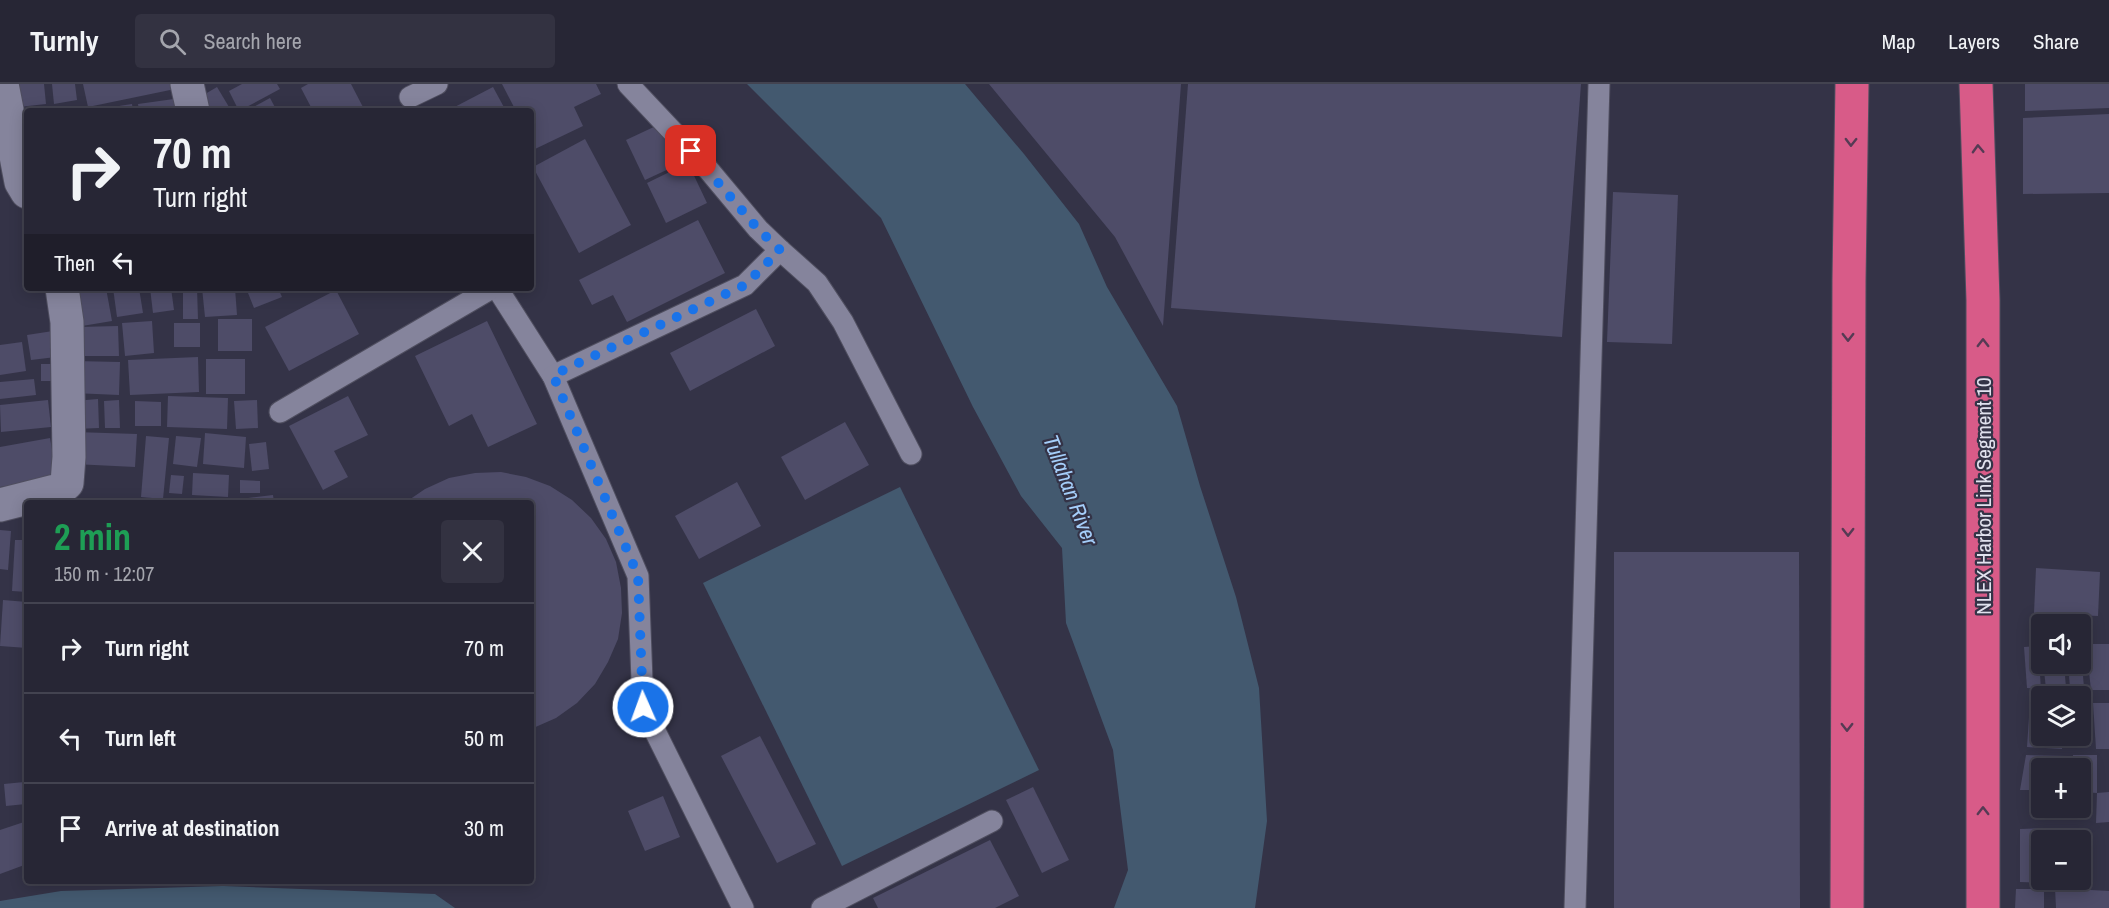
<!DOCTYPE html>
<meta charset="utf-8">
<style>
:root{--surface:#272635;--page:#333241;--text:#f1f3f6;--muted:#a4a5ad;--line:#434350}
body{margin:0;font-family:"Archivo Narrow",sans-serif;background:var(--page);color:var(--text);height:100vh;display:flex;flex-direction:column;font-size:22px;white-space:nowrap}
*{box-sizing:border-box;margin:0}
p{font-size:20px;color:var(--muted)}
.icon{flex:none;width:33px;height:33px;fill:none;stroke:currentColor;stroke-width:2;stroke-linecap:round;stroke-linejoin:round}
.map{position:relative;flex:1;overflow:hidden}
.side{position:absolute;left:24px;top:416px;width:510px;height:384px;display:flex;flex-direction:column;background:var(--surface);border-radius:6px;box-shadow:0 3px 15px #0003,0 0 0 2px var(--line)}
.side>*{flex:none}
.hud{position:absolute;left:24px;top:24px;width:510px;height:183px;border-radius:6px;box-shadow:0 3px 15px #0003,0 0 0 2px var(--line);background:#272635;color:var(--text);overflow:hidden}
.buttons{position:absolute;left:2031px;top:530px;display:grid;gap:12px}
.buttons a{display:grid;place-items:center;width:60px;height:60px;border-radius:6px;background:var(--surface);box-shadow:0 3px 15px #0003,0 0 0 2px var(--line);font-size:30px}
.pin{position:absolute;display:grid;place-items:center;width:51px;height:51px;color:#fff;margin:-26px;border-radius:12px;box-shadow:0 3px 9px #0006}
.me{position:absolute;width:66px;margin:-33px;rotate:358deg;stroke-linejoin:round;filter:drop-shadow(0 0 4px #0008)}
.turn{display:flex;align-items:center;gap:21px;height:126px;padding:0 30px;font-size:27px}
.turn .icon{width:78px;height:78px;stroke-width:2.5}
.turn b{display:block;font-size:42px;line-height:51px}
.then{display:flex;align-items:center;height:57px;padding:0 30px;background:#0003;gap:12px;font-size:22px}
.round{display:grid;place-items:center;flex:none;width:63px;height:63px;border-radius:6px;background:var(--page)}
.overview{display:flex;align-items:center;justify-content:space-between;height:102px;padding:0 30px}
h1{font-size:36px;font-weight:700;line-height:45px;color:#1e9e55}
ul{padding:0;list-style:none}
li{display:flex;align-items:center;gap:18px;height:90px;padding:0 30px;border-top:2px solid var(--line)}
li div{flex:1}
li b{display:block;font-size:22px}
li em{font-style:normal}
header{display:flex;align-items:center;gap:36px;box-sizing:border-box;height:84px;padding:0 30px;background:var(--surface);border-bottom:2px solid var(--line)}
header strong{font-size:28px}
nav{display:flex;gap:33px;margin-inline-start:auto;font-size:21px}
.search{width:420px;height:54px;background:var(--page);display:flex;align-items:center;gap:15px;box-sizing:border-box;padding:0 21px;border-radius:6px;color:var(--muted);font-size:22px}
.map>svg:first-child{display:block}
.water{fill:#43596f}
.building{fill:#4e4c68}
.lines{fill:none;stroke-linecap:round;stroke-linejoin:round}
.service-casing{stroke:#4f4e5f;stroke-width:23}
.minor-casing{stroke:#4f4e5f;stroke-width:35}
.motorway-casing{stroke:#4f4e5f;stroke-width:35}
.service{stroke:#85849c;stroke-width:21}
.minor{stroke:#85849c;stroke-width:33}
.motorway{stroke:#d85b88;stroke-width:33}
.oneway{stroke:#553b54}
.route{stroke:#1a73e8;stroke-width:10;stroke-dasharray:0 18}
.labels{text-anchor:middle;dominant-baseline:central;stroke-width:4.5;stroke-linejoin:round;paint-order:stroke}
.street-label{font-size:21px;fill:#e1e1ee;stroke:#343347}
.water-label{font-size:22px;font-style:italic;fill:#a5cefa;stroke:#343347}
</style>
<header>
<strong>Turnly</strong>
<div class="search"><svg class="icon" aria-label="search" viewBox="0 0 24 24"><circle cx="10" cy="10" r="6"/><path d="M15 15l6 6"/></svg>Search here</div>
<nav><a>Map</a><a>Layers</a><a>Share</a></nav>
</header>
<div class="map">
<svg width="2109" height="824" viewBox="0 0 2109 824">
<rect width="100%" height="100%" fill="#343347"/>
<g class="water">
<path d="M747,0h218l59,70 55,70 28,63 70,119 23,80 36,111 23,91 8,133 -12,87h-141l14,-38 -15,-120 -47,-127 -4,-75 -41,-52 -48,-89 -92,-189z"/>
<path d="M900,403l139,283 -197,96 -139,-283z"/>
<path d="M223,802l212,8 20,14h-455v-7l61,-10z"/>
</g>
<g class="building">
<path d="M17,0h27l2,20 -27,3z"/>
<path d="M52,0h23l2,16 -23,4z"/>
<path d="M83,0h91l1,5 -87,18z"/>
<path d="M242,0h35l3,5 -41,22 -10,-20z"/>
<path d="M308,0h43l14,27h-52l-12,-23z"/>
<path d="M502,0h94l5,10 -27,13 9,19 -48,23 -4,-8v-30h-15z"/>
<path d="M989,0h192l-18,242 -48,-89z"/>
<path d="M1188,0h393l-19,253 -391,-29z"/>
<path d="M2025,0h84v24l-84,3z"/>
<path d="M217,3l12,20 -6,4h-14l-9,-14z"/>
<path d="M493,3l13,24h-59z"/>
<path d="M181,14l1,13h-43l-1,-7z"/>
<path d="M270,14l7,13h-31z"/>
<path d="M132,20l1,7h-40v-1z"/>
<path d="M2109,30v79l-86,1v-76z"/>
<path d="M658,41l28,36 -41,19 -19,-40z"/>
<path d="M585,55l46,86 -52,28 -46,-86z"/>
<path d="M688,79l19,40 -41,20 -19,-40z"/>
<path d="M1613,108l65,3 -6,149 -65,-2z"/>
<path d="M698,136l27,53 -98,49 -14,-27 -21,10 -13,-25z"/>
<path d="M75,204h31l6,33 -30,5z"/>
<path d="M113,204h26l4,25 -26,4z"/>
<path d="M150,204h21l3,22 -21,3z"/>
<path d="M183,204h14l1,31h-15z"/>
<path d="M202,204h33l2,27 -32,2z"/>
<path d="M246,204h32l4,9 -28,11z"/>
<path d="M336,206l23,44 -70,37 -24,-44z"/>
<path d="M756,225l19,37 -85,45 -20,-38z"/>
<rect x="218" y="235" width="34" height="32"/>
<path d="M152,237l2,32 -29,3 -3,-33z"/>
<path d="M487,237l50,103 -49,23 -16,-33 -23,12 -34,-70z"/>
<rect x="174" y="239" width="26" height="24"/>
<path d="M118,242l1,30h-39l-1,-29z"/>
<path d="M53,247l3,26 -25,3 -4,-25z"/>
<path d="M22,258l4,29 -26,4v-30z"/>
<path d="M198,273l1,35 -69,3 -2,-35z"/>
<rect x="206" y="275" width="39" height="35"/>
<path d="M74,277l46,1 -1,33 -46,-2z"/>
<rect x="41" y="280" width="20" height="17"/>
<path d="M34,295l2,16 -36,4v-17z"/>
<path d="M168,312l60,2 -1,31 -60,-2z"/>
<path d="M348,312l20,39 -34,16 14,26 -25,13 -34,-64z"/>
<path d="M98,315l1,29 -24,1 -1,-28z"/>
<path d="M48,316l3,27 -50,5 -1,-27z"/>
<path d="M119,316l1,28h-15l-1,-27z"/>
<path d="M257,316l1,28 -22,1 -2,-28z"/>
<path d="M135,317l26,1v24h-26z"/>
<path d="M845,338l24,43 -64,35 -24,-43z"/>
<path d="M75,348l62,2 -2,33 -61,-3z"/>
<path d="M205,349l41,4 -2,31 -41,-4z"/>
<path d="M146,352l23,2 -6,61 -22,-2z"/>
<path d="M176,352l25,2 -4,29 -24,-3z"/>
<path d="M50,354l7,40 -57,9v-40z"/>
<path d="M266,358l3,27 -17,2 -3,-27z"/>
<path d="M501,388l25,5 24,9 22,14 19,18 15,21 10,23 5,26 1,25 -4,26 -10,23 -13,22 -18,19 -21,15 -25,11v-227h-125l19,-13 24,-11 26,-5z"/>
<path d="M193,389l36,2 -1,22 -36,-2z"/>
<path d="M171,391l13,1 -2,18 -13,-1z"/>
<path d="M240,396l20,1v12h-20z"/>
<path d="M737,398l24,44 -62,33 -24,-43z"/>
<path d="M273,411l1,7h-34v-3z"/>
<path d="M0,446l11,1 -3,39 -8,-1z"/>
<path d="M15,456h12v52l-15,-1z"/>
<path d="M1614,468h185l1,356h-186z"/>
<path d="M2036,484l64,4 -2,44 -64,-3z"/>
<path d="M3,516l24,2v46l-27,-2z"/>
<path d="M2086,560h23v46h-18z"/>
<path d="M2038,562l3,43 -14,-1 -3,-41z"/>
<path d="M2043,579h21l2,25h-20z"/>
<path d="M2068,579h14l2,25h-14z"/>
<path d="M2030,618l12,1v32h20v14l-35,-2z"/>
<path d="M2093,619h16v46h-13z"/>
<path d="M2080,621h8l3,41h-19v-11h8z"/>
<path d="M760,652l56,108 -39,19 -56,-107z"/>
<path d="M2026,671l42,1v12h-26v22h-22z"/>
<path d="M2073,671h24v38l-17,-1v-24h-7z"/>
<path d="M24,698l2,22 -20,2 -2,-22z"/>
<path d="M1033,703l36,73 -27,13 -36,-73z"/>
<path d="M2109,708v30l-13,1 1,-30z"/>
<path d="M663,712l17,41 -35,14 -17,-40z"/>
<path d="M24,738l3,8v34l-27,10v-44z"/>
<path d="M2049,744l1,12h-8v39h8l1,4 -31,-1v-53z"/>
<path d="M990,756l29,56 -24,12h-117l-5,-10z"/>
<path d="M2055,804l54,3v17h-53z"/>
<path d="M2016,805h28v19h-29z"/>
</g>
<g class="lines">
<defs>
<g id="service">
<path d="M410,13l27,-13"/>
<path d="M780,166l37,33 26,39 68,132"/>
<path d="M497,204l56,88 85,200 5,131 100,201"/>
<path d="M553,292l192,-91 35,-35 -22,-21 -51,-61 -79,-84"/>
<path d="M280,328l212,-124"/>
<path d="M822,824l170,-87"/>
<path d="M1575,824l24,-824"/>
</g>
<g id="minor">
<path d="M2,0l19,98 6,10"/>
<path d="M187,0l6,27"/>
<path d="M0,421l59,-15 8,-7 2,-26 -2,-135 -5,-34"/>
</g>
<g id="motorway">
<path d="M1976,0l7,216v608"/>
<path d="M1847,824l2,-628 3,-196"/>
</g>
</defs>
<use href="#service" class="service-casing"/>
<use href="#minor" class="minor-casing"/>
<use href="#motorway" class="motorway-casing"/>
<use href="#service" class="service"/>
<use href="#minor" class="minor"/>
<use href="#motorway" class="motorway"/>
</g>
<defs><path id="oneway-chevron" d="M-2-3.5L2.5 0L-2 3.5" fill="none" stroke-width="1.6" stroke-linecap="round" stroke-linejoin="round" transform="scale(1.5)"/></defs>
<g class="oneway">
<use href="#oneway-chevron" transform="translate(1851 58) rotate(91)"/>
<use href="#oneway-chevron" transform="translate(1978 65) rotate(-92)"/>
<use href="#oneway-chevron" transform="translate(1848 253) rotate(90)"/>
<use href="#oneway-chevron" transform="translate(1983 259) rotate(-90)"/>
<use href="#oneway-chevron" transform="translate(1848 448) rotate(90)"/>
<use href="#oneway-chevron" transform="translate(1847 643) rotate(90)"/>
<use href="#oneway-chevron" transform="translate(1983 727) rotate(-90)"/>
</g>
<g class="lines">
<path class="route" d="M643,623l-5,-131 -85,-201 192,-90 35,-35 -22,-21 -67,-78"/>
</g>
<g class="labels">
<g class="street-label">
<text transform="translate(1983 412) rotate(-90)">NLEX Harbor Link Segment 10</text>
</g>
<g class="water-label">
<text transform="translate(1071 406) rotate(69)">Tullahan River</text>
</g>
</g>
</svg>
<div class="buttons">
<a><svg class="icon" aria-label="sound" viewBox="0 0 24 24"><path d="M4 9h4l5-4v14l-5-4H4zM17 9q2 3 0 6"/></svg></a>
<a><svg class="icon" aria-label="layers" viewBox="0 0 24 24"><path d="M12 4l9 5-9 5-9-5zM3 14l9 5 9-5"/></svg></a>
<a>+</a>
<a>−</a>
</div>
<div class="pin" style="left:691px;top:67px;background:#d93025"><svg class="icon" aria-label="arrive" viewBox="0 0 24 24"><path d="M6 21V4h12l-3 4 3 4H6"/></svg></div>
<svg class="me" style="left:643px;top:623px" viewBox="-20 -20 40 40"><circle r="17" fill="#1a73e8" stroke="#fff" stroke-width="3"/><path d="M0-11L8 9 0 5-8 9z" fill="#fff"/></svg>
<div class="hud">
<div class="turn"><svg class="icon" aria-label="right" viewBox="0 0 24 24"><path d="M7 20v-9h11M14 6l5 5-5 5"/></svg><div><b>70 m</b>Turn right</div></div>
<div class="then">Then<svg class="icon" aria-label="left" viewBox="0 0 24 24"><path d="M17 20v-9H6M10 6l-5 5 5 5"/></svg></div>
</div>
<section class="side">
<div class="overview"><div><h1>2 min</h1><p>150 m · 12:07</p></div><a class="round"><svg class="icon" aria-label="close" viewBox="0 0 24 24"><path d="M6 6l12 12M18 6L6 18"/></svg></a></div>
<ul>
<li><svg class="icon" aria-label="right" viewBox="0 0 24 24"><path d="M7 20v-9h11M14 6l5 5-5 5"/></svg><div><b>Turn right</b></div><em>70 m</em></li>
<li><svg class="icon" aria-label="left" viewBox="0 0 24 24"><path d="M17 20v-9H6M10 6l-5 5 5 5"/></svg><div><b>Turn left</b></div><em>50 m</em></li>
<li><svg class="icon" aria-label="arrive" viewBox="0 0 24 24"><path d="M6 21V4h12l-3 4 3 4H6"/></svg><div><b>Arrive at destination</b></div><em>30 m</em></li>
</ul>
</section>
</div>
